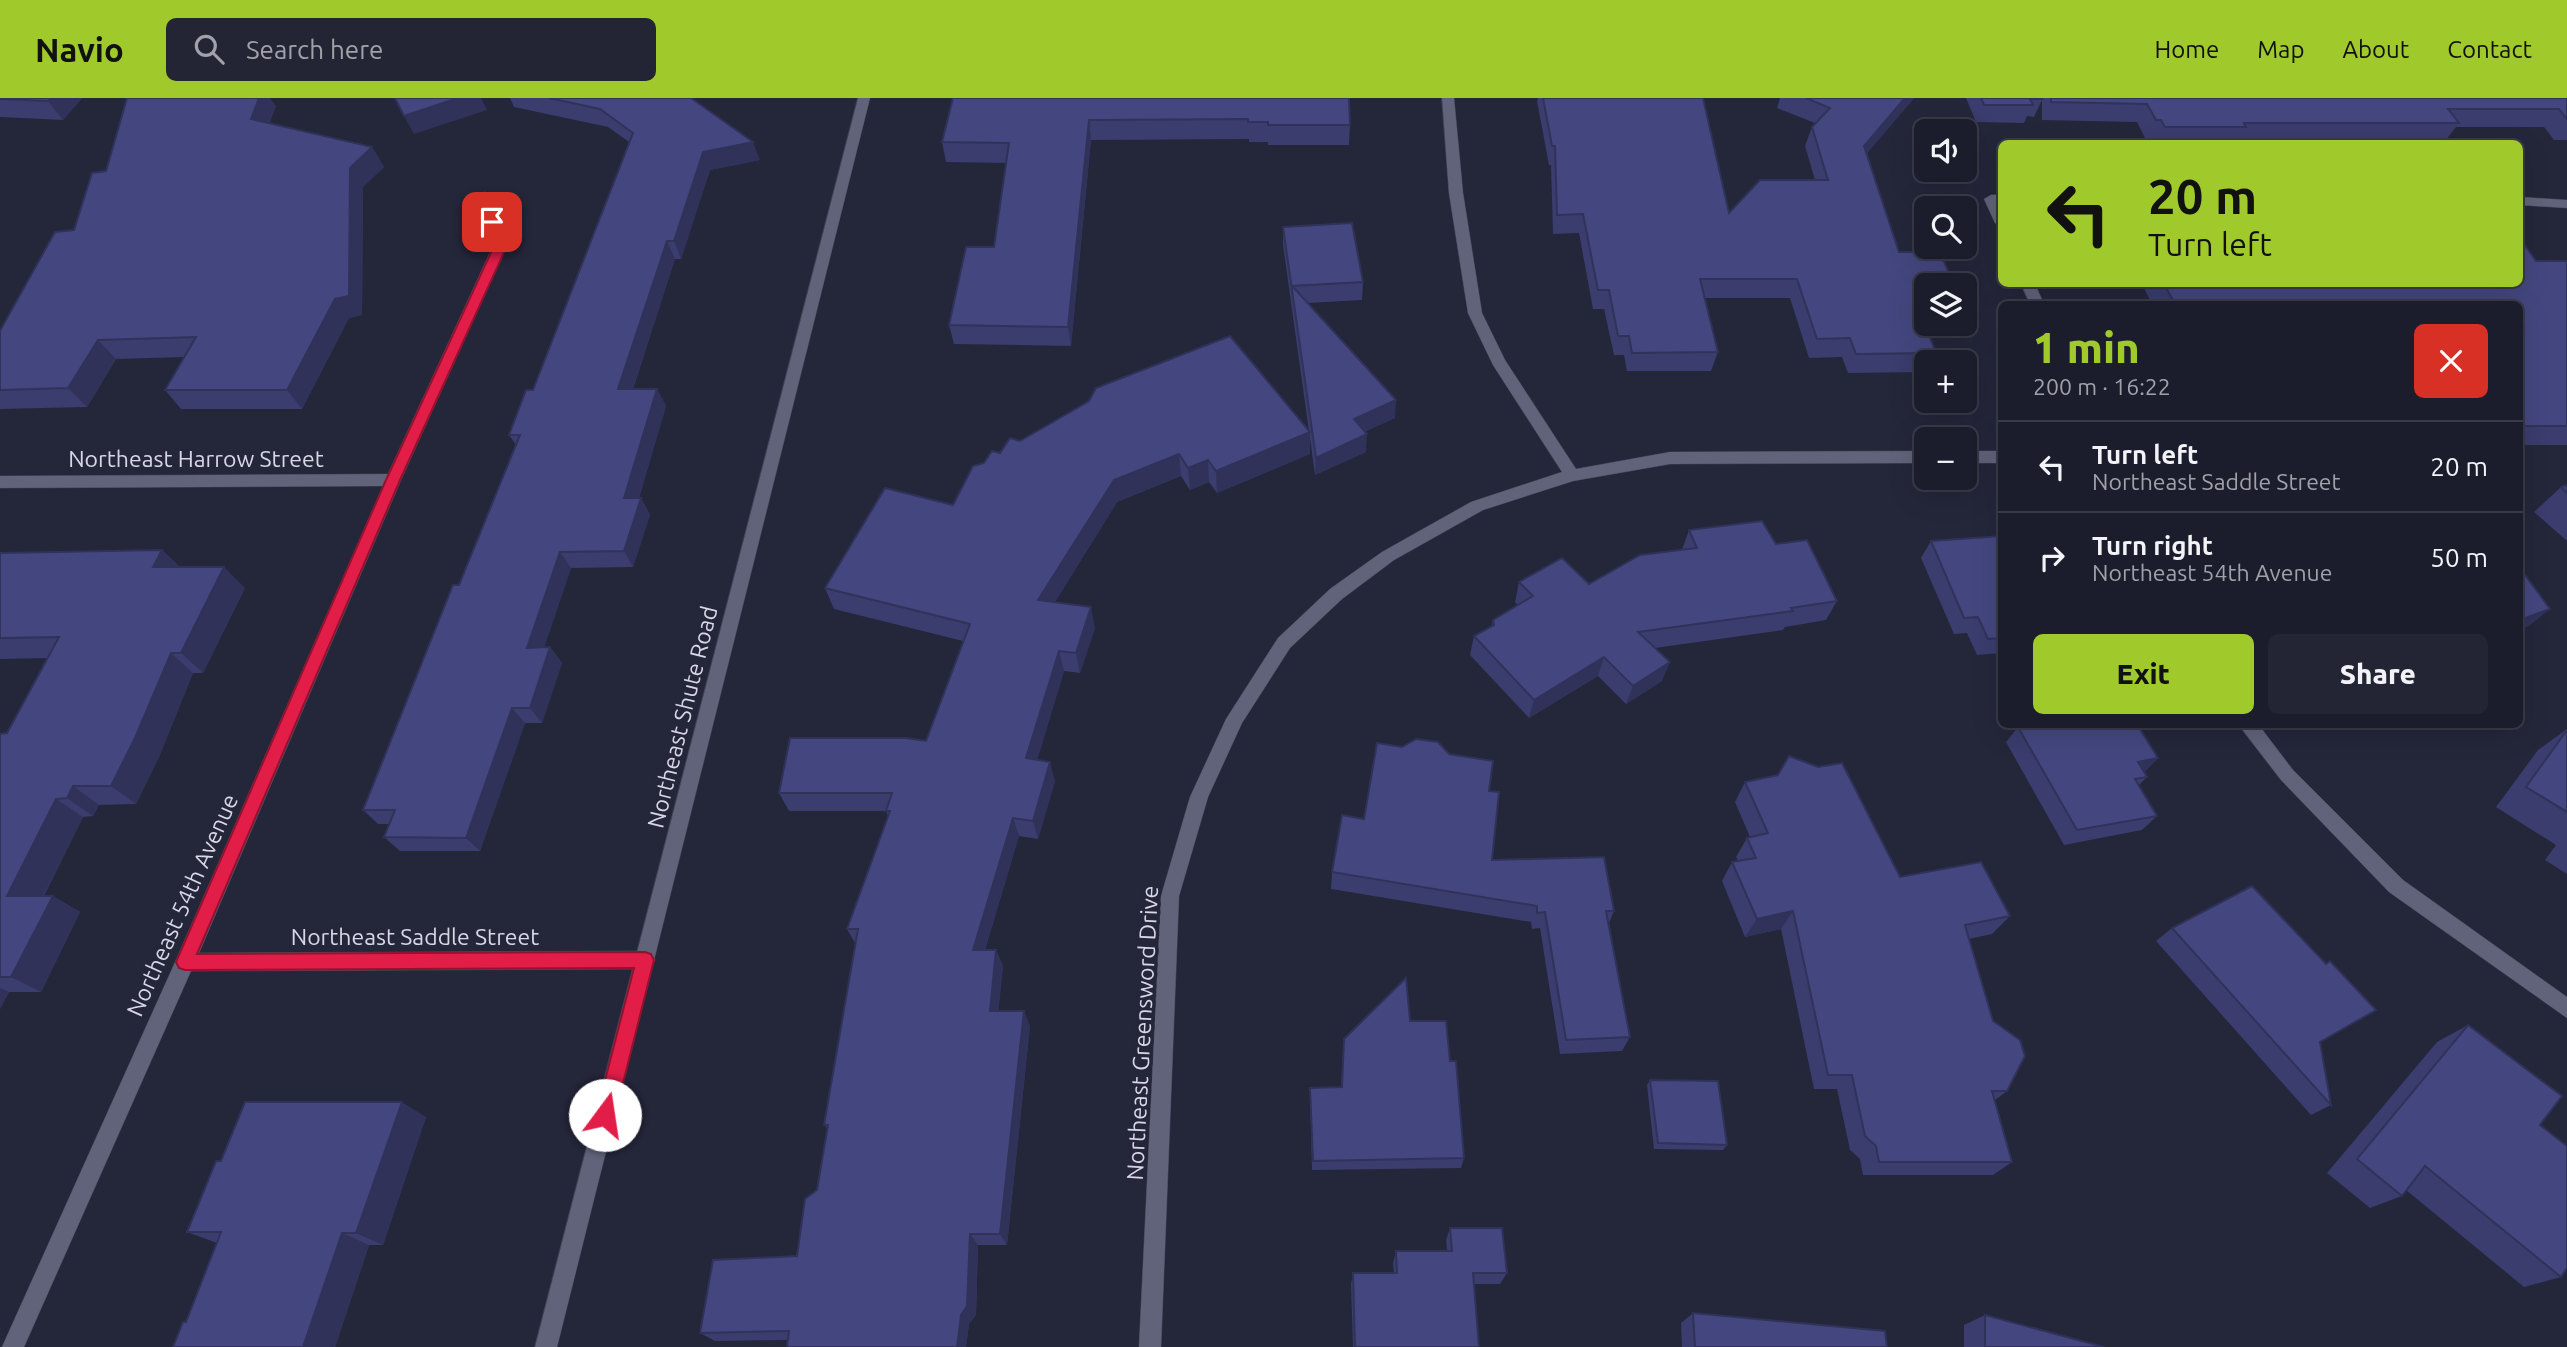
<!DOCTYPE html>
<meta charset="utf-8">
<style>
:root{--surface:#1b1c2c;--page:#242534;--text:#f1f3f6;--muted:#a0a1a9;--line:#393a48;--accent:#a0c92b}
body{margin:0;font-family:Ubuntu,sans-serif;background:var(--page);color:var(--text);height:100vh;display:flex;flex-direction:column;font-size:26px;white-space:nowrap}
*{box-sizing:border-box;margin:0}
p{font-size:23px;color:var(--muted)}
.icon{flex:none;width:38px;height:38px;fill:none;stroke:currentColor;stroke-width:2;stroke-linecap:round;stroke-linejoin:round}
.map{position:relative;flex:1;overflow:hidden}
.panel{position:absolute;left:1998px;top:203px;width:525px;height:427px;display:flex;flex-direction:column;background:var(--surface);border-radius:10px;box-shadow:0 7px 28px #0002,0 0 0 2px var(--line)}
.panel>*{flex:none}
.hud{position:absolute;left:1998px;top:42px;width:525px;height:147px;border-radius:10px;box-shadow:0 7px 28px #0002,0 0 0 2px var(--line);background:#a0c92b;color:#111;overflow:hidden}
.controls{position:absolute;left:1914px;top:21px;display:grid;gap:14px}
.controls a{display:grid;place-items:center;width:63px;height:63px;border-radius:10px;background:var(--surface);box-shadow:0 7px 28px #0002,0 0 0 2px var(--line);font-size:35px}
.pin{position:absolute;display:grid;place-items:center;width:60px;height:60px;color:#fff;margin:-30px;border-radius:14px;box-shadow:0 4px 10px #0006}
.me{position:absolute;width:77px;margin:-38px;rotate:14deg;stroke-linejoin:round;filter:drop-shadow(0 0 5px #0008)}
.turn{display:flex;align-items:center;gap:24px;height:147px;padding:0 35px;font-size:32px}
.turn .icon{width:91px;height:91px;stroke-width:2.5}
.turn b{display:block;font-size:49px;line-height:60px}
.round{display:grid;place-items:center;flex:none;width:74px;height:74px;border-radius:10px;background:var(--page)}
.summary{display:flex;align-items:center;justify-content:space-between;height:119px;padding:0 35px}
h1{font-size:42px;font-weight:800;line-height:52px;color:var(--accent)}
.action{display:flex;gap:14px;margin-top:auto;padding:14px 35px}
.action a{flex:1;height:80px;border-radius:10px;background:var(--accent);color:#111;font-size:28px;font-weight:800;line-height:80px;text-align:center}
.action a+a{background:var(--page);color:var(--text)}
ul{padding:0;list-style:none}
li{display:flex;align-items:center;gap:21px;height:91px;padding:0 35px;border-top:2px solid var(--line)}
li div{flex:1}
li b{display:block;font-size:26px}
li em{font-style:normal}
header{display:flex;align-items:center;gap:42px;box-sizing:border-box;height:98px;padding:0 35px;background:var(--accent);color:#111}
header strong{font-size:33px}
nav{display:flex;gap:38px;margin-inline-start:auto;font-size:24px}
.search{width:490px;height:63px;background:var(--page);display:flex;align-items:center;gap:18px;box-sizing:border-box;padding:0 24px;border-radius:10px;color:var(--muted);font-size:26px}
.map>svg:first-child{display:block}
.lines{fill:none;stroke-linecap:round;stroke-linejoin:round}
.street-casing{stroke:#414353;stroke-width:1}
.secondary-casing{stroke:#414353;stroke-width:1}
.street{fill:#60637a;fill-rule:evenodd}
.secondary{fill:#60637a;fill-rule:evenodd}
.wall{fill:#3a3d6d}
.shaded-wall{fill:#303259}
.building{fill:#44477f;stroke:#303259;stroke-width:2}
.route{fill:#e11d48;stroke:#92132f;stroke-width:2}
.labels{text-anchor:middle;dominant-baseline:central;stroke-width:7;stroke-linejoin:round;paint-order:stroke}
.street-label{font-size:23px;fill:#d6d8e6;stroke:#24263a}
</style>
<header>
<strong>Navio</strong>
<div class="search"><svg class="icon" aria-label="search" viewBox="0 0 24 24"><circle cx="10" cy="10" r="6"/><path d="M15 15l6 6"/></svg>Search here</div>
<nav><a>Home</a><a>Map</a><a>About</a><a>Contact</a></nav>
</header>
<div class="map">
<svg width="2567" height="1249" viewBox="0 0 2567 1249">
<rect width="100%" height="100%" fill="#24263a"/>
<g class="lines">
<defs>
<g id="street">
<path d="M1442,0h12l9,95 19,120 23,47 71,109 94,-17 257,-1v12l-257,1 -97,17 -90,29 -89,50 -52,39 -52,49 -48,75 -34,74 -29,99 -18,451h-22l22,-451 29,-99 36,-78 52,-81 52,-49 52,-37 89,-50 91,-30 -69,-107 -25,-52 -19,-120z"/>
<path d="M485,94l7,4 14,52 -105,232 -202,473 446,-2 7,3 3,6 -3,6 -7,3 -454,2 -167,376h-22l174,-387 207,-474 -383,2v-12l388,-2 104,-226 -14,-52z"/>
<path d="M2002,97v8h-2l2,24 -7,-4 -11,-24 7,-4z"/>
<path d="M2520,99l47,3v8l-47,-3z"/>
<path d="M2021,186h14l9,20h-14z"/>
<rect x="1965" y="353" width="37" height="12"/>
<path d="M2238,626h20l35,46 110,110 164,117v21l-178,-126 -108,-112z"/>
</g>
<path id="secondary" d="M858,0h12l-313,1249h-22z"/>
</defs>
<use href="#street" class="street-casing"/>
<use href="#secondary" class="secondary-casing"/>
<use href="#street" class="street"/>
<use href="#secondary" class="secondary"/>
</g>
<g class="wall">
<path d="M0,0h82l-19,22 -63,-3z"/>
<path d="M510,0h183l-1,1 68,61 -50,10 -29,89h-6l-42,130h24l9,17 -27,92h2l9,17 -17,52 -62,1 -27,79h6l12,16 -20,60h-17l-45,128h-80l-16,-14 6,-13h-12l-15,-14 96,-225 57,-140 -7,-10 24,-45 96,-248 -21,-15 -94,-20z"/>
<path d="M953,0l397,27 -1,20h-81v-3h-19v-3l-158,1 -20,206 -117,-2 -5,-19 45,-78 12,-84 -60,-1 -4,-20z"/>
<path d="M1538,0h165l26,115 86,-33 -10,-34 7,-19 3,-4 -38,-15 3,-10h134l-47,55 32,99 28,33v39h29l-2,4h-28l10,25 -4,9h-5v10l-79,1 -6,-16 -33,1 -19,-60h-86l14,54 -7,19h-84l-3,-16h-10l-10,-46h-11l-14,-76 -26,1 -2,-69h-2l-12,-64z"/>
<path d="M1966,0h601v42h-13l-10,-13h-88l-11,14h-208l-2,3h-82l-3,-6h-5l-8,-16 -95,-2v-20l-8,17 -7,-1 -3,7 -48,-1z"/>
<path d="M276,8l-7,17 103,24 12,20 -21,20 -1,128 -13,3 -47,91h-121l-16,-19 19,-33 -68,2 -29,48 -87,2v-79l1,-1 73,-99 32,-59z"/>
<path d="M1283,129l80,55 -1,18 -54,3 87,115 -31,14 2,20 -51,23 -5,-37v16l-93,39 -8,-11 -19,8 -9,-14 -64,26 -62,100 40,26 -15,45 -16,-2 -27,89 18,21 -17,58 -19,-3 -34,114h11l7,16 -5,45 32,15 -23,219h-29l-2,70 -7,9 -3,23h-179l1,-7 -73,1 -15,-8 97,-77 20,-66 11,-61 -4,-4 31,-182 -8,-14 41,-113 -2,-5h-97l-10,-18 147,-52 37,-100 -129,-32 -9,-21 128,-83 31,-42 36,-22 289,-10 -26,-186z"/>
<path d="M2536,163h31v184h-47v-141h-368l-8,-16 3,-4h373z"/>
<path d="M2567,387v56l-33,-29 27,-25z"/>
<path d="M1689,432l87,14 61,57 -11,19 -41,7 -2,3 -128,18 7,33 -36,23 -28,-28 -69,42 -59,-63 4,-19 18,-10 1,-6 25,-15 -3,-3 4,-20 70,2 93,-34z"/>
<path d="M2002,438v117l-25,2 -10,-22 -13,1 -33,-76 10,-17z"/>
<path d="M162,452l18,17 65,21 -42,85h-10l-34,84 -23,47 -37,1 -6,11 -10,1 -39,79h9l27,16 -39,80h-32l-9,17v-275l7,-1 41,-75 -48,1v-106z"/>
<path d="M2018,629l140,31 -14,14 3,5 -8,8 18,31 -15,14 -78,15 -58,-103z"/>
<path d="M2567,631v145l-22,-14 11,-15 -60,-38 42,-57z"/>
<path d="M1449,656l40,37 3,69 122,51 -5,12 21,114 -8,14 -62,3 -20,-126 -8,1 -1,-7 -200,-33 1,-17 32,-53z"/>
<path d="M1745,684l155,95 110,39 -18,18 -23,5 38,152 -12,9 17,62 -19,13h-130l-3,-16 -10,-9 -13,-61h-23l-33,-160 -36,8 -23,-56 10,-19 6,-1 -2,-4 11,-19 3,-1 -15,-35z"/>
<path d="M2172,830l148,115 11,62 -20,10 -155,-174z"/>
<path d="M1410,923l40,40 14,97 -3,10 -149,2 -2,-82 31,-1 3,-48z"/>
<path d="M2468,927l72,100 21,152 -37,10 -118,-97 -4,6 -32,12 -43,-35 110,-131z"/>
<path d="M1650,982l77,65 -4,5 -69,-1 -7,-64z"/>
<path d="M426,1019l-43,128h-14l-34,102h-162l13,-25 31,-79 -30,-11 34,-71z"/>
<path d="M1450,1130l57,45 -7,11h-26l5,63h-126l-2,-63 2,-11h41l-1,-10 3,-12h51l-1,-11z"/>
<path d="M1693,1215l194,34h-205l-1,-24z"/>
<path d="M1985,1217l119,32h-140v-22z"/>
</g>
<g class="shaded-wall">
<path d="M51,0h31l-19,22 -15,-19z"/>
<path d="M259,0h11l6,8 -12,33 -13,-20z"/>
<path d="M458,0h23l6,12 -73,24 -10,-18z"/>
<path d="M1905,0h9l-57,67 7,-19z"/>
<path d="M1089,22l2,20 -20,206 -3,-19z"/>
<path d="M753,44l7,18 -50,10 -29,89 -7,-18 29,-89z"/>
<path d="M372,49l12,20 -21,20 -1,128 -13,3 -47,91 -15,-19 63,-222z"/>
<path d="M667,143l8,18 -48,147 -9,-17z"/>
<path d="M98,242l18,19 -29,48 -19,-19z"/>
<path d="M657,291l9,17 -32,109 -10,-17z"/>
<path d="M1396,302l-1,18 -42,19 1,-18z"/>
<path d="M1310,334v22l-93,39 -1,-22z"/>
<path d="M1367,336l-1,18 -51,23 1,-17z"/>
<path d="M1179,356l2,22 -64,26 -74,119 -5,-21 76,-120z"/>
<path d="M1208,362l1,22 -19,8 -2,-22z"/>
<path d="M641,400l9,17 -17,52 -9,-16z"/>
<path d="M162,452l22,21 -31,-4z"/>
<path d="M560,454l11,16 -32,95 -12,-15z"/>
<path d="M224,469l21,21 -42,85 -22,-20z"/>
<path d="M1091,509l4,21 -15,45 -4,-20z"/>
<path d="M2550,511l-21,17 -9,4v-10z"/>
<path d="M550,549l12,16 -20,60 -12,-15z"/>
<path d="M1059,553l5,20 -32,106 -6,-19z"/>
<path d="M171,555l22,20 -34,84 -23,47 -25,-18z"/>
<path d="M1604,559l-6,19 -69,42 5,-18z"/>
<path d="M1670,564l-8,19 -36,23 7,-18z"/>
<path d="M512,610l13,15 -45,128 -14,-13z"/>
<path d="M2158,660l-15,15 -5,-11z"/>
<path d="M1050,664l5,19 -17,58 -5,-18z"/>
<path d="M73,688l26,19 -6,11 -26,-18z"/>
<path d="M56,701l27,18 -48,95 -28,-16z"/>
<path d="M1013,720l6,18 -39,130 -7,-16z"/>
<path d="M53,798l27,16 -39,80 -30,-15z"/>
<path d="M1793,813l-12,18 -36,8 12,-18z"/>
<path d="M996,852l7,16 -6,60 -7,-15z"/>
<path d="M0,890l9,4 -9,17z"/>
<path d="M1024,913l6,15 -23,219 -7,-11z"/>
<path d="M402,1004l24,15 -43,128 -27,-12z"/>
<path d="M342,1135l27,12 -34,102h-32z"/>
<path d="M970,1136l8,11 -2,70 -7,9 -3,23h-9z"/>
</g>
<g class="building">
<path d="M0,0h51l-3,3 -48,-2z"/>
<path d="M127,0h132l-8,21 121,28 -22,21 -1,128 -14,3 -48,91h-122l31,-53 -98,3 -30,48 -68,2v-60l1,-1 54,-97 19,-2 18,-57 14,-2z"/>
<path d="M395,0h63l-54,18z"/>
<path d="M549,0h142l62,44 -50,10 -29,89h-7l-49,148h39l-33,109h17l-17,53 -64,1 -33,96 23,-1 -20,61h-18l-46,130 -82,-1 11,-27h-32l90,-225h6l61,-150h-11l17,-45h7l100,-257 -33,-24z"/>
<path d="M953,0h396l1,27h-82v-3h-20v-3l-159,1 -21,207 -119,-2 17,-78h28l15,-104 -67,-1z"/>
<path d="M1543,0h160l26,115 31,-33h68l-16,-53 18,-19 -24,-10h99l-41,48 35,106h14l31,9 10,24h-27v24h-8l17,44 -80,1 -6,-16 -33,1 -20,-60h-97l18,73 -86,1 -3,-17h-11l-9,-46h-11l-15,-76 -26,1 -2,-69h-3z"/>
<path d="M1981,0h61v1h-12l3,6h-49z"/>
<path d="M2051,0h516v21l-8,-10h-111l11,14h-215l2,4h-81l-4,-7h-5l-9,-16 -96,-2z"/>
<path d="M1352,125l11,59 -71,4 104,114 -42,19 13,15 -51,24 -33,-231z"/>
<path d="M2520,146h4l12,17h31v165h-47v-122h-345l-11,-20h356z"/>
<path d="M1230,238l80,96 -94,39 -8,-11 -20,8 -9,-14 -65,26 -76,120 53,7 -15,46 -17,-2 -33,107 24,4 -17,59 -20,-3 -40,132h23l-6,61h34l-24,223h-30l-3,72 -6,9 -4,32h-170l2,-16 -89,2 13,-73 84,-4 8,-57 12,-9 11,-65h-4l34,-196h-11l43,-118h-4l6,-18h-113l11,-55h116l20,3 44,-117 -145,-36 60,-100 68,17 20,-39 11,-3 8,-12 8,2 10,-15 10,3 69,-40 7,-13z"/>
<path d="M2567,387v8l-6,-6z"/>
<path d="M1762,423l14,23 31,-4 30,61 -46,7 2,3 -155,21 32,30 -37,24 -29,-29 -70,43 -60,-64 20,-11 -1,-5 40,-24 -14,-14 43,-24 27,26 51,-29 57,-7 -8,-18z"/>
<path d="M2002,438v102l-14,1 -10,-22 -14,1 -33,-77z"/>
<path d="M162,452l-9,17h71l-43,86h-10l-36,85 -24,48h-38l-6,12 -11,1 -49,97h46l-42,81h-11v-243l7,-1 52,-96 -59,1v-85z"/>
<path d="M2520,470l30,41 -30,11z"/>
<path d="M2032,626h105l21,34 -20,4 9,15 -12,2 22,37 -80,14 -59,-103z"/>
<path d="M2567,632v82l-41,-25z"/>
<path d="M1416,641l22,3 11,12 44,7 -4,30 10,1 -7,68 112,-3 10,54h-8l24,126 -64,3 -21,-128 -8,1v-7l-205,-34 10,-57 22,4 13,-76 25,4z"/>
<path d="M1789,658l29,11 24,-4 58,114 81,-15 29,54 -45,9 28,96 27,19 5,16 -18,35h-15l20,71h-133l-3,-16 -11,-10 -13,-61h-24l-35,-164 -36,8 -25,-57 24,-4 -9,-20 21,-5 -23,-51 33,-7z"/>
<path d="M2252,788l74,78 4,-3 46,49 -56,32 11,63 -159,-177z"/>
<path d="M1406,880l4,43h36l4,40h6l8,97 -151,3 -3,-73 32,-1 2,-48z"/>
<path d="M2468,927l94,71 -22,29 27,21v122l-6,9 -136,-111 -23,30 -45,-37z"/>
<path d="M1650,982l68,1 9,64 -69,-2z"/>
<path d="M245,1004h157l-46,131h-14l-39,114h-130l10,-25h3l35,-90h-34l29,-71h5z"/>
<path d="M1450,1130h52l5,45h-34l6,74h-124l-2,-74h44l-1,-22h56z"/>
<path d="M1693,1215l192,18 2,16h-192z"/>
<path d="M1985,1217l119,32h-119z"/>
</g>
<path class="route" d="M492,120l6,4 8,26 -106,232 -203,474 448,-2 6,2 3,6 -39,155 -3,6 -7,3 -6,-3 -3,-6 38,-147 -449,2 -6,-2 -3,-6 210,-482 107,-232 -7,-26z"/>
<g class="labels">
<g class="street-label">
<text x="196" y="360">Northeast Harrow Street</text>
<text transform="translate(682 619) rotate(-76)">Northeast Shute Road</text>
<text transform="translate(182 807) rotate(-66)">Northeast 54th Avenue</text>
<text x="415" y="838">Northeast Saddle Street</text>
<text transform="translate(1142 935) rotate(-87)">Northeast Greensword Drive</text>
</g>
</g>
</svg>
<div class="controls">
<a><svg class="icon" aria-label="sound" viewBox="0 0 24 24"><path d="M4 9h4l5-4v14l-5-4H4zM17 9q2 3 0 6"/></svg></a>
<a><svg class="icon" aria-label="search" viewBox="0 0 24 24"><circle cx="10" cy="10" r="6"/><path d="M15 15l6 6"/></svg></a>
<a><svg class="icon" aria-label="layers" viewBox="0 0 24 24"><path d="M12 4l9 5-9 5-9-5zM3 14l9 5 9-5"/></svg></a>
<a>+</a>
<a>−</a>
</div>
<div class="pin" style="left:492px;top:124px;background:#d93025"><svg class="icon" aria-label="arrive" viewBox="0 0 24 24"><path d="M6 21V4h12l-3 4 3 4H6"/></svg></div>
<svg class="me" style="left:605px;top:1017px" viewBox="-20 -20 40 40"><circle r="19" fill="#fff"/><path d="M0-13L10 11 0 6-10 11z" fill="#e11d48"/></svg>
<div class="hud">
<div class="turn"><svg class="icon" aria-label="left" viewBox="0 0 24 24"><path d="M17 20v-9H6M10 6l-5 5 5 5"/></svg><div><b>20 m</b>Turn left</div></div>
</div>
<section class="panel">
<div class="summary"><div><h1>1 min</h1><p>200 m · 16:22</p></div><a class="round" style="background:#d93025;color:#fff"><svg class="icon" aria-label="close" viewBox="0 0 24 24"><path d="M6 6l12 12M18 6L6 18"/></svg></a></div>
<ul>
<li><svg class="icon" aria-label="left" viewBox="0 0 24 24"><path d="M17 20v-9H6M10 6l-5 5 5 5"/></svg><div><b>Turn left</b><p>Northeast Saddle Street</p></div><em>20 m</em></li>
<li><svg class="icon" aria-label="right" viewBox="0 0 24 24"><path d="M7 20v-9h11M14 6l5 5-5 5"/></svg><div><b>Turn right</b><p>Northeast 54th Avenue</p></div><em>50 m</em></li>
</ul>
<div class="action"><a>Exit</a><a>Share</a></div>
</section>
</div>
